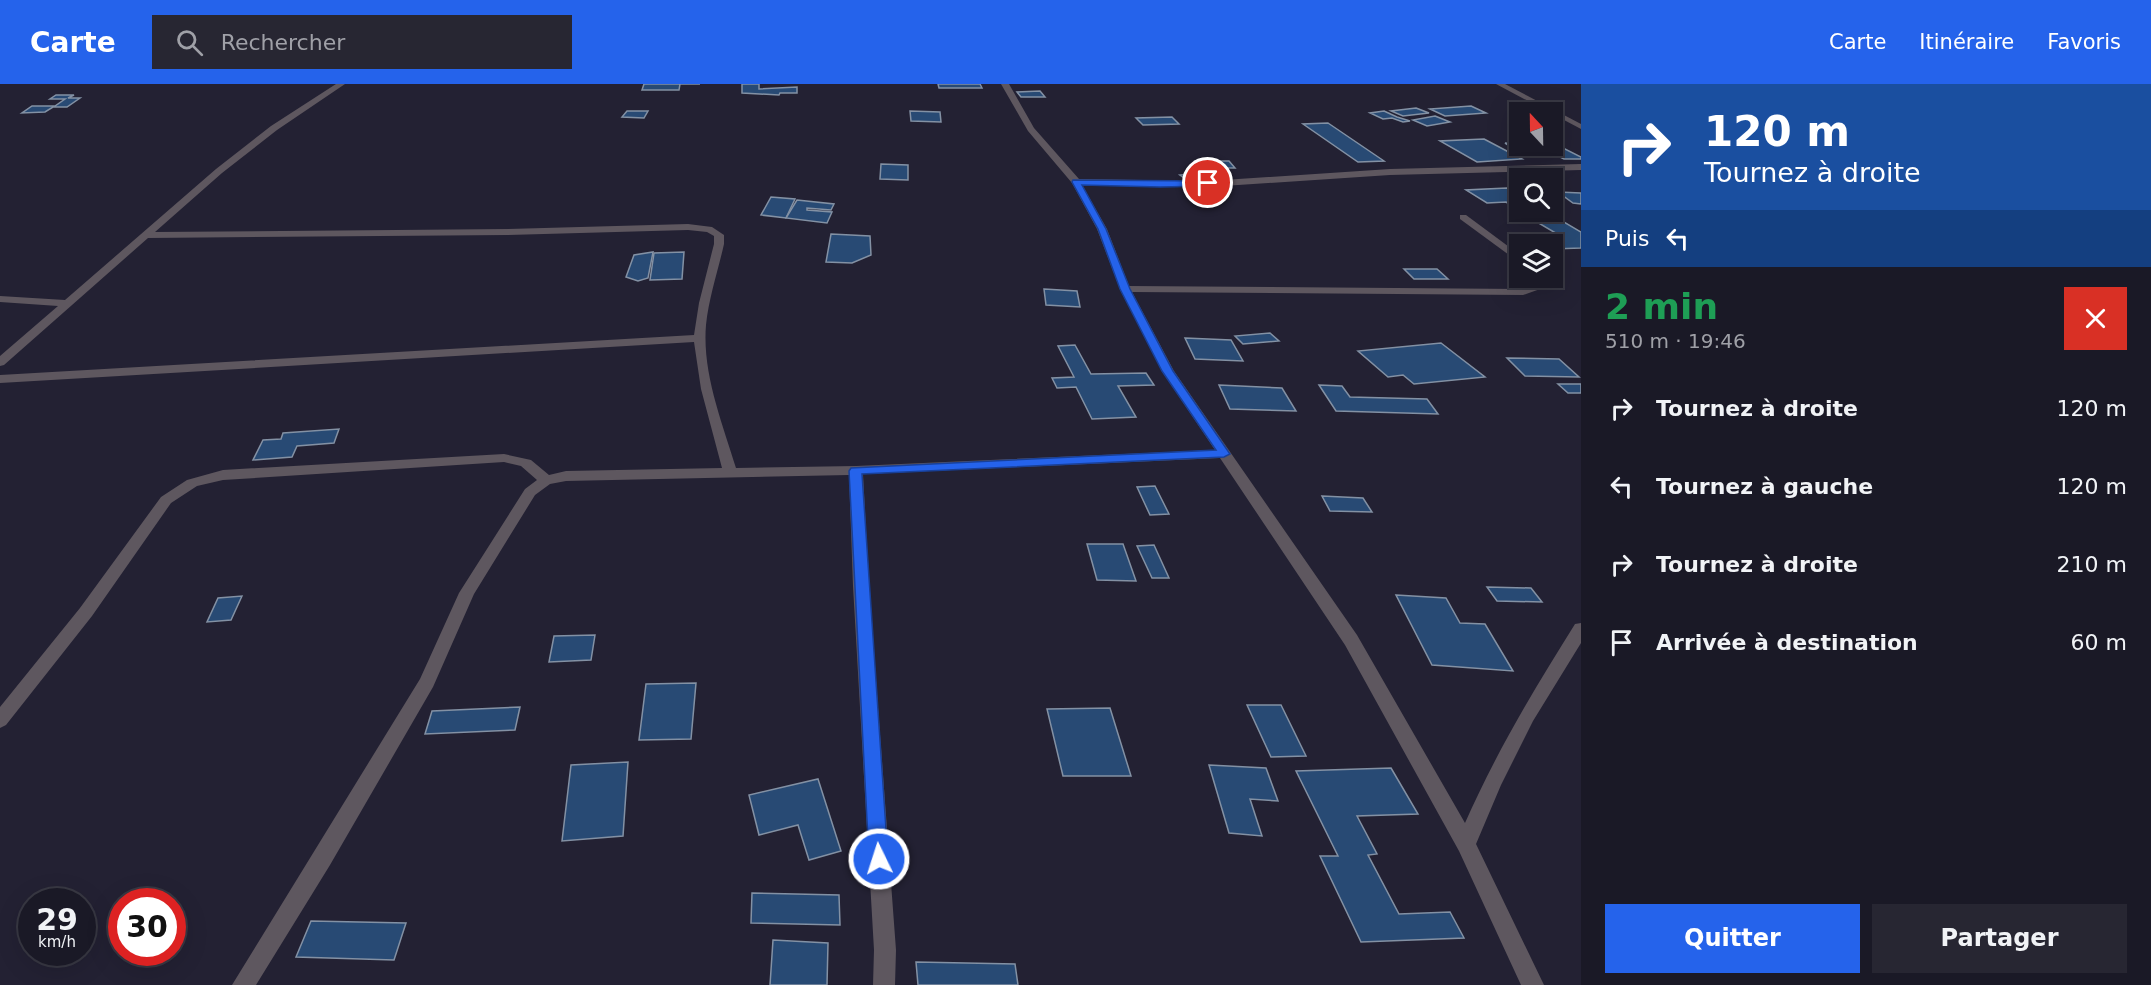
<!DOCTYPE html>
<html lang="fr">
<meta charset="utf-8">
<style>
:root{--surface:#1a1926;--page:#272632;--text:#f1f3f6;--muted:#9fa0a7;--line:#383843;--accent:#2563eb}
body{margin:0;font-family:"DejaVu Sans",sans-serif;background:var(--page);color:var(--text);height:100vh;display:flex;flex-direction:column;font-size:22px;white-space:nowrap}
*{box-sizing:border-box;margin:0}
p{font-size:20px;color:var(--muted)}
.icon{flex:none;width:33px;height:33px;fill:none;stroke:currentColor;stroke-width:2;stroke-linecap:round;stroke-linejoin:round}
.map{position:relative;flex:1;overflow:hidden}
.details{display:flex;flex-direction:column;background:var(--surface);width:570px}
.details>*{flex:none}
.top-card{background:#1a4fa0;color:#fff;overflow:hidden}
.needle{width:39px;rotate:338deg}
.buttons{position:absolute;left:1509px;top:18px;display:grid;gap:12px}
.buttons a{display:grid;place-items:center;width:54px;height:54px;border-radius:0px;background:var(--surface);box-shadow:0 6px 24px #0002,0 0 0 2px var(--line);font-size:30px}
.speed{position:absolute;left:18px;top:804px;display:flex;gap:12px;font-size:30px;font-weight:700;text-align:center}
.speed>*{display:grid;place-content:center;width:78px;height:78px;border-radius:50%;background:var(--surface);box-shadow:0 6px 24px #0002,0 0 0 2px var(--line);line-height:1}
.speed small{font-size:15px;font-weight:400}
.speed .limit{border:9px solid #d22;background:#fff;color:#111}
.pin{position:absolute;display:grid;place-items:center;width:51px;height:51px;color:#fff;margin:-26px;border:3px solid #fff;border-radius:50%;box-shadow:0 2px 6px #0007}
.me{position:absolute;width:66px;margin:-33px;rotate:356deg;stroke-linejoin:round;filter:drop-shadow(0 0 4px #0008)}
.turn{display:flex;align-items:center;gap:21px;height:126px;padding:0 24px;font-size:27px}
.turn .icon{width:78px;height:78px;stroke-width:2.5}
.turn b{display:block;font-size:42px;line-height:51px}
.then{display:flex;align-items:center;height:57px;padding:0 24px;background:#0003;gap:12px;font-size:22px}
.round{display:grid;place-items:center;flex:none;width:63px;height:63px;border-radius:0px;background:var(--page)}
.headline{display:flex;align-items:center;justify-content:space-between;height:102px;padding:0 24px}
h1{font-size:36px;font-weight:800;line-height:45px;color:#1e9e55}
.cta{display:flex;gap:12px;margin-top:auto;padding:12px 24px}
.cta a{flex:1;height:69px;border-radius:0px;background:var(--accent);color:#fff;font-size:24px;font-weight:800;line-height:69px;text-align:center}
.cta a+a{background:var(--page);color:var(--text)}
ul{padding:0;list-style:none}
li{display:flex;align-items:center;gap:18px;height:78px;padding:0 24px}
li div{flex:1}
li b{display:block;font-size:22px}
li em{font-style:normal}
header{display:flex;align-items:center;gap:36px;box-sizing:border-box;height:84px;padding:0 30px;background:var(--accent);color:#fff}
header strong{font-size:28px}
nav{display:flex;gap:33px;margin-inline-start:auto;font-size:21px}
.search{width:420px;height:54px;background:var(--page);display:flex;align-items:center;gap:15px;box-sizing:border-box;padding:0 21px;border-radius:0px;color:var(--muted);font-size:22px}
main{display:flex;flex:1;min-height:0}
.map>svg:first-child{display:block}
.building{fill:#284a74;stroke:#8391a4;stroke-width:1.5}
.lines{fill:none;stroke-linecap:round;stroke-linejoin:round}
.minor{fill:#5e575f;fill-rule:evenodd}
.route{fill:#2563eb;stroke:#184099;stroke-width:1.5}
</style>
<header>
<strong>Carte</strong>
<div class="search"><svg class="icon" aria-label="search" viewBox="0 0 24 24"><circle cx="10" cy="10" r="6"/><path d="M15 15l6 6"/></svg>Rechercher</div>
<nav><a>Carte</a><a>Itinéraire</a><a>Favoris</a></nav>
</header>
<main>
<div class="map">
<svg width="1581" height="901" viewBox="0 0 1581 901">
<rect width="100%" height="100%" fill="#232133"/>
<g class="building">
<path d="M644,0h56h-20l-1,6h-37z"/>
<path d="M742,0h17v5l38,-2v6h-17l-1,2 -37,-2z"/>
<path d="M938,0h42l2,4h-43z"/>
<path d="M1040,7l5,6h-24l-4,-5z"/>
<path d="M56,11h18l-6,3h12l-13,9h-14l-8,5 -23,1 10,-7h23l10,-7h-15z"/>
<path d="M1471,22l15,7 -41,3 -15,-7z"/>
<path d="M1416,24l13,5 -26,3 -12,-5z"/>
<path d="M627,27h21l-4,7 -22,-1z"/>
<path d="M910,27l30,1 1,10 -30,-1z"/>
<path d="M1384,27l13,6 13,4 -7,1 -11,-4 -9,1 -13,-6z"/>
<path d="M1435,32l15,6 -23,4 -14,-6z"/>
<path d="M1172,33l7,7 -36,1 -7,-7z"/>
<path d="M1328,39l56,38 -26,1 -55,-38z"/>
<path d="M1484,55l38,20 -45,3 -37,-21z"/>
<path d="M1505,59l28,3 17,9 -25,1z"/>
<path d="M1557,61l24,12v2h-17l-26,-13z"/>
<path d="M1195,77h34l6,7h-34z"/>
<path d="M881,80l27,1v15l-28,-1z"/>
<path d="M1214,88l8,5 -35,3 -7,-5z"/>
<path d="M1507,104l13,7v16l-14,-9 -19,1 -21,-13z"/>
<path d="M1558,108l23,1v11l-8,-1z"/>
<path d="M771,113l24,2 -9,19 -25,-3z"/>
<path d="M797,116l37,4 -3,6 -24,-2v2l25,2 -5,11 -41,-5z"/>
<path d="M1520,128h27l34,20v16l-29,1v-5h-23l-10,-6 40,-3z"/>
<path d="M831,150l39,2 1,19 -19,8 -26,-1z"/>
<path d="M653,168l-5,26 -10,3 -12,-4 8,-22z"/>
<path d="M684,168l-2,27 -32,1 4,-27z"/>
<path d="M1404,185h33l11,10h-34z"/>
<path d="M1044,205l33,2 3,16 -34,-2z"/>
<path d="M1270,249l9,8 -36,3 -8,-8z"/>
<path d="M1185,254l46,2 12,21 -48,-2z"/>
<path d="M1441,259l44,34 -71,7 -11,-9 -15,2 -30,-26z"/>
<path d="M1075,261l16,29 55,-1 8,12 -36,1 18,31 -44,2 -16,-32 -19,1 -5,-10 22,-1 -16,-31z"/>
<path d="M1507,274l52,1 20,18 -54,-1z"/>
<path d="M1558,300h23v9h-13z"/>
<path d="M1219,301l63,3 14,23 -66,-2z"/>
<path d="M1319,301l23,1 8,11 77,2 11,15 -102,-3z"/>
<path d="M339,345l-5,14 -37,3 -5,11 -39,3 10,-20 18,-1 2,-6z"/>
<path d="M1155,402l14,28 -19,1 -13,-28z"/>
<path d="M1322,412l41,2 9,14 -42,-1z"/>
<path d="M1087,460h36l13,37 -39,-1z"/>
<path d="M1154,461l15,33h-17l-15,-32z"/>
<path d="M1487,503l44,1 11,14 -45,-1z"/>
<path d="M1396,511l50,3 14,25 25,1 28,47 -81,-6z"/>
<path d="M242,512l-11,24 -24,2 11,-24z"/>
<path d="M595,551l-4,25 -42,2 5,-26z"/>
<path d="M696,599l-5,56 -52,1 7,-56z"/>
<path d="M1247,621h34l25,51 -35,1z"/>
<path d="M520,623l-5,23 -90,4 7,-23z"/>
<path d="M1110,624l21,68h-68l-16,-67z"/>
<path d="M628,678l-5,74 -61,5 9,-76z"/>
<path d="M1209,681l57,3 12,33 -28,-2 12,37 -33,-3z"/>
<path d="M1391,684l27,46 -61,2 20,38 -9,1 31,59 51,-2 14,26 -103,4 -41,-86h18l-42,-85z"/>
<path d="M818,695l23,72 -32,9 -11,-35 -39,10 -10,-40z"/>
<path d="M752,809l87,2 1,30 -89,-2z"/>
<path d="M311,837l95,2 -12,37 -98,-3z"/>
<path d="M773,856l55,3 -1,42h-57z"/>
<path d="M916,878l99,2 3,21h-100z"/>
</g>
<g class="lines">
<g class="minor">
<path d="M336,0h9l-68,46 -55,43 -67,59 353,-3 180,-5 24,3 12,8v9c-6,27 -15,53 -18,81 -4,48 16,97 30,143l120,-2 359,-16 -53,-79 -42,-82 -23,-60 -25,-46 -44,-52 -27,-47h8l25,44 45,51 129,2 182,-12 191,-5v6l-191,5 -182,12 -126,-2 25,44 22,57 393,3 11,-5 -1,-6h10l1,10 -20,7 -391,-3 42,79 183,264 108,188c32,-72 68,-132 110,-199l6,-1v20l-48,78 -32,64 -25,59 68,141h-23l-62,-134 -114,-206 -125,-187 -357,16 6,112 27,364 -1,35h-22l1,-35 -21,-364 -4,-111 -283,6 -16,3 -15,11 -61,99 -41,93 -103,178 -74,120h-24l188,-306 39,-86 66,-104 12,-9 -16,-14 -17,-4 -281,18 -26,6 -26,17 -79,113 -86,109 -6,3v-21l80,-99 81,-111 26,-17 36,-10 281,-16 27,6 18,15 17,-4 156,-3 -21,-79 -7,-47 -694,41v-8l694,-40 5,-32 15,-59v-8l-7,-4 -19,-2 -180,5 -360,3 -144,127 -4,1v-10l58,-50 -58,-4v-6l65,4 151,-131 55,-43z"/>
<path d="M1496,0h9l76,40v5z"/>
<path d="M1460,131h6l54,40v8l-60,-44z"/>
</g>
</g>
<path class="route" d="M1073,96l135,1 4,2 -4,3 -48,1 -78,-2 24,44 24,60 43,82 57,83 -6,3 -362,17 26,385 -3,6 -6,3 -7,-3 -3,-6 -20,-388 2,-3 365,-18 -54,-79 -42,-82 -22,-60 -26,-47z"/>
</svg>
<div class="buttons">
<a><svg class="needle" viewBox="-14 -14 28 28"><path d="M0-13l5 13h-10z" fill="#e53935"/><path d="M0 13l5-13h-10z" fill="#9fa0a7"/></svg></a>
<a><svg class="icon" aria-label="search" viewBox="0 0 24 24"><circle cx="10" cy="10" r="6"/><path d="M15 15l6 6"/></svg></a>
<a><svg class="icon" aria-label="layers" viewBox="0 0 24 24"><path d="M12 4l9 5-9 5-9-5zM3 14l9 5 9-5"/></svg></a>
</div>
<div class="speed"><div>29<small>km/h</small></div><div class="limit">30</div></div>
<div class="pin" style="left:1208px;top:99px;background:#d93025"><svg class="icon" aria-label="arrive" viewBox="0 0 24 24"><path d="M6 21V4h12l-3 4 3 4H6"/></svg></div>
<svg class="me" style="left:879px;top:775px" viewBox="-20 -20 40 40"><circle r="17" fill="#2563eb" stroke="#fff" stroke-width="3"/><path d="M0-11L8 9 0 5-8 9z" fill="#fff"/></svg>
</div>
<section class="details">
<div class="top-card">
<div class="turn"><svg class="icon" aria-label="right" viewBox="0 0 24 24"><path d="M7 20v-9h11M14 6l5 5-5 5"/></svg><div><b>120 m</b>Tournez à droite</div></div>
<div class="then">Puis<svg class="icon" aria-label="left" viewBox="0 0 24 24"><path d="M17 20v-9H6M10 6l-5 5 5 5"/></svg></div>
</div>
<div class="headline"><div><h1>2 min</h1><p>510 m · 19:46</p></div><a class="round" style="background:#d93025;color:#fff"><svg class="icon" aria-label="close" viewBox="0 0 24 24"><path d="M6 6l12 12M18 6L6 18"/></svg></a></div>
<ul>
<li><svg class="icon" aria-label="right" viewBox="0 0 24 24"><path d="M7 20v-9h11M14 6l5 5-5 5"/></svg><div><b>Tournez à droite</b></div><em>120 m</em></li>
<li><svg class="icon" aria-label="left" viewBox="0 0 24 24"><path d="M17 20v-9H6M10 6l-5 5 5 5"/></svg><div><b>Tournez à gauche</b></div><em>120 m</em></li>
<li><svg class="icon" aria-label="right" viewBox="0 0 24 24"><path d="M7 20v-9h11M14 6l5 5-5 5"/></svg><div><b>Tournez à droite</b></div><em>210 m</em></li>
<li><svg class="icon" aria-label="arrive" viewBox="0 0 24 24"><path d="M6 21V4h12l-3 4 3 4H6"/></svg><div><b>Arrivée à destination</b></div><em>60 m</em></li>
</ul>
<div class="cta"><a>Quitter</a><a>Partager</a></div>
</section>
</main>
